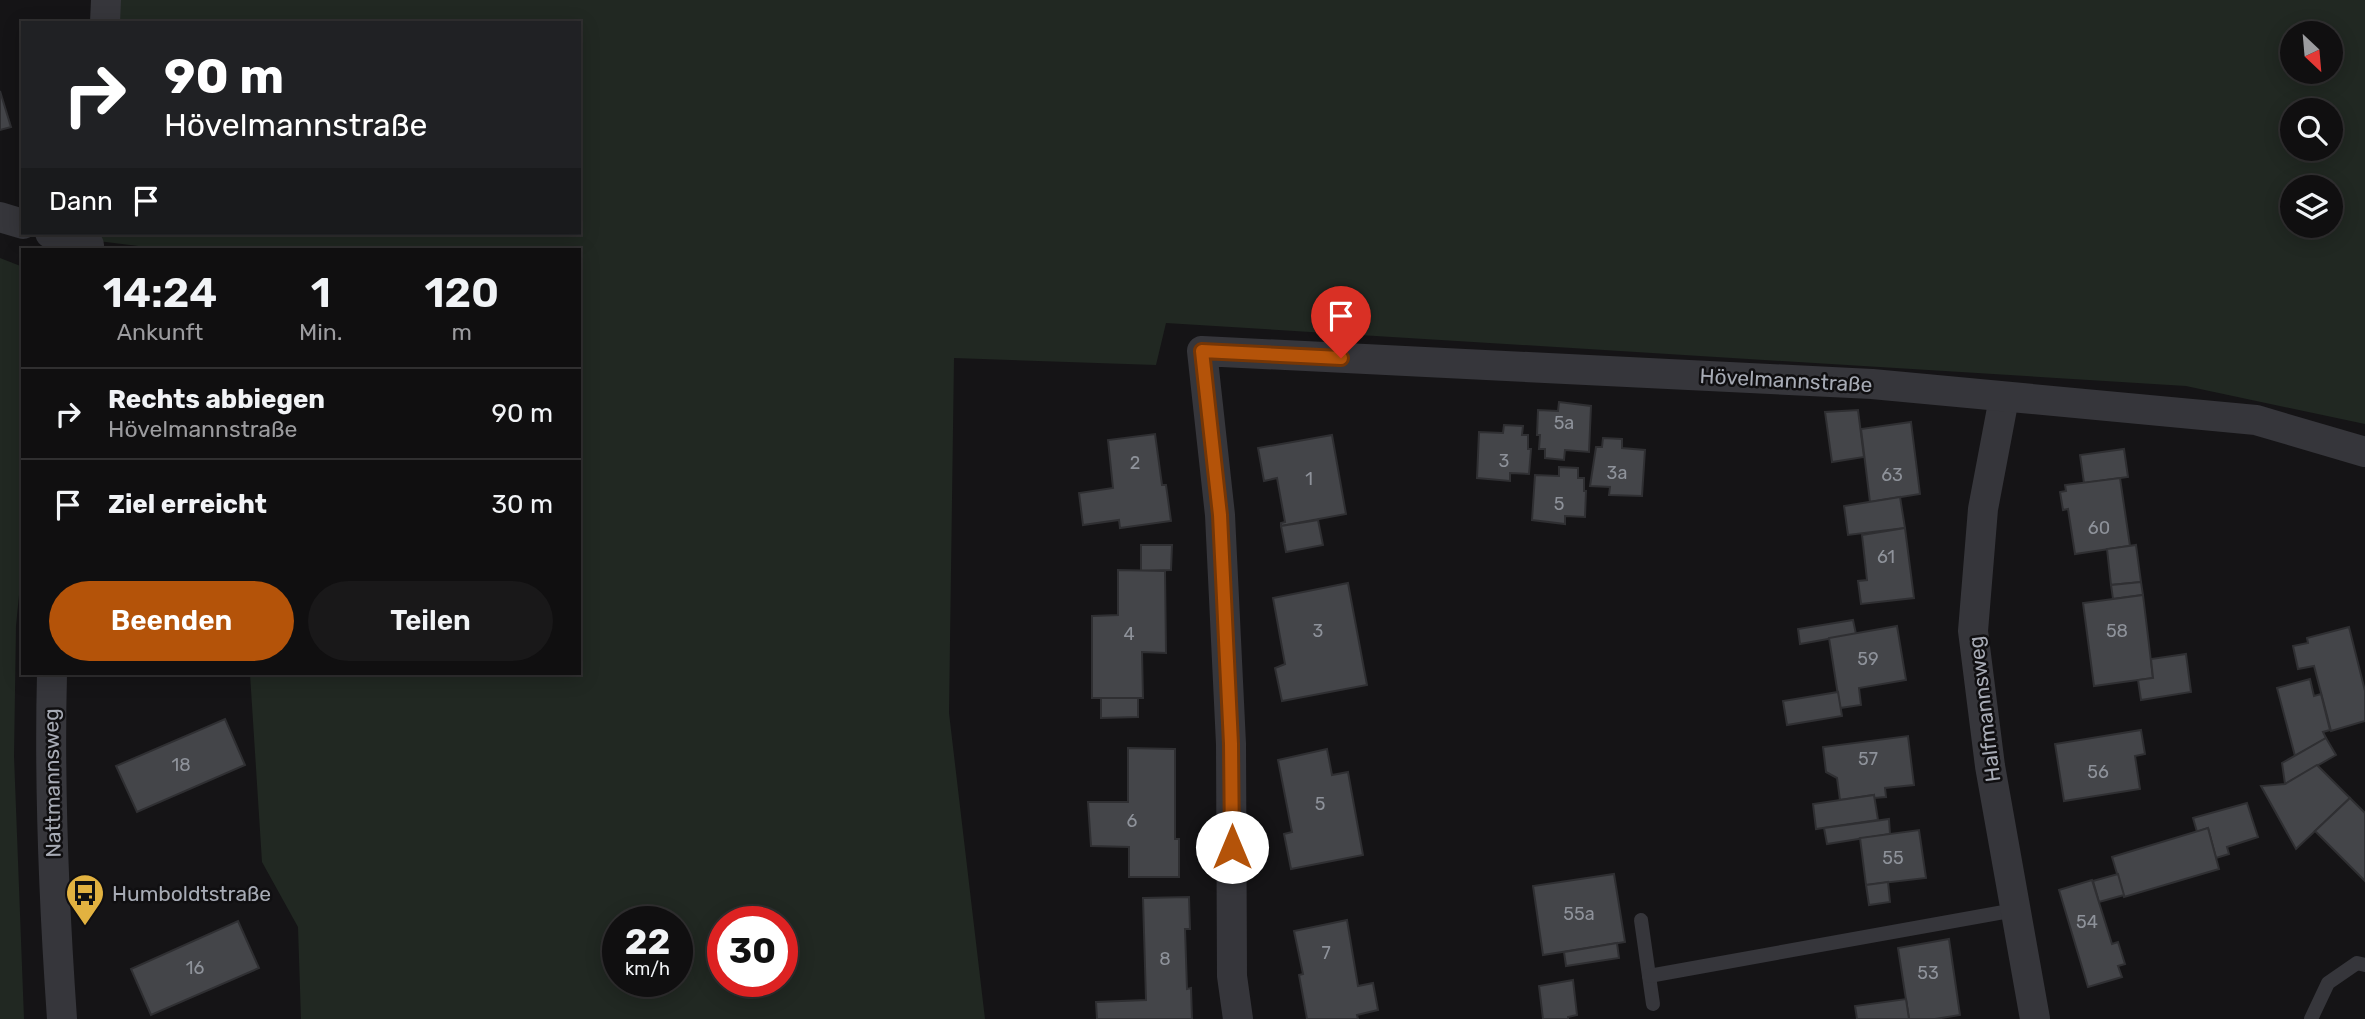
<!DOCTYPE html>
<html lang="de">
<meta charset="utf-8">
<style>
:root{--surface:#100f10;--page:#191819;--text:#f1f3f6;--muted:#9c9c9f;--line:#302f30;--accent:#b45309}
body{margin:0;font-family:Rubik,sans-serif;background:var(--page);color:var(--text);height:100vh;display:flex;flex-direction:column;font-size:26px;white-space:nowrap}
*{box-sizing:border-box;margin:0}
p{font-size:23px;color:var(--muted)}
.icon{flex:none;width:38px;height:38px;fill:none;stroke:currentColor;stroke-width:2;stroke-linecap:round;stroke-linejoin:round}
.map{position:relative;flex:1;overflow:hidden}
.details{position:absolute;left:21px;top:248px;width:560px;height:427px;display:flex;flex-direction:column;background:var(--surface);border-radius:0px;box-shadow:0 4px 18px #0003,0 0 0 2px var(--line)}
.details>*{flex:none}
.banner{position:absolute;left:21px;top:21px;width:560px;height:214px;border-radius:0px;box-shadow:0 4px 18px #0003,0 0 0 2px var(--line);background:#202124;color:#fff;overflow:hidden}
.needle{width:46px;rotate:154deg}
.controls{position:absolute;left:2280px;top:21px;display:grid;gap:14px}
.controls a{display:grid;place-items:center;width:63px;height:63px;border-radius:50%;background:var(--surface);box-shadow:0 4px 18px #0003,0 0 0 2px var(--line);font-size:35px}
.speed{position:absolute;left:602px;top:906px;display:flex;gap:14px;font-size:35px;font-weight:700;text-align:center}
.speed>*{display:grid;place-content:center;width:91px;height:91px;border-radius:50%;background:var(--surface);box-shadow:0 4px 18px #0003,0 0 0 2px var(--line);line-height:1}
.speed small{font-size:18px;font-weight:400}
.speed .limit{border:10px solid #d22;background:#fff;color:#111}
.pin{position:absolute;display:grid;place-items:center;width:60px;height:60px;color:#fff;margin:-72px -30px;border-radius:50% 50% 50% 0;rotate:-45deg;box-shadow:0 0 7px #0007}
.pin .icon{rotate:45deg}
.me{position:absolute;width:77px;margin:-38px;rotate:0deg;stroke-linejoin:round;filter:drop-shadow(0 0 5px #0008)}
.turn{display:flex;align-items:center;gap:24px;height:147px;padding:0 28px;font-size:32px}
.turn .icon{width:91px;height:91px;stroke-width:2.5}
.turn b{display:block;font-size:49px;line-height:60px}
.then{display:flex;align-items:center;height:66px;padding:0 28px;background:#0003;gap:14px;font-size:26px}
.eta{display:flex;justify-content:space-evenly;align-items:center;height:119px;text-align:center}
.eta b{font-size:42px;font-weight:600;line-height:49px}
.primary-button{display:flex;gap:14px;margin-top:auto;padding:14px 28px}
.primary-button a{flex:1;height:80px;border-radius:42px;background:var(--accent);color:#fff;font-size:28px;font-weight:600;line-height:80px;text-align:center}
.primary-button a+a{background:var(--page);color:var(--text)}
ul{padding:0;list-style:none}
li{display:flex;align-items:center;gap:21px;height:91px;padding:0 28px;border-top:2px solid var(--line)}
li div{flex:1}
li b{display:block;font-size:26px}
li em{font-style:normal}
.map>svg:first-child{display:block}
.green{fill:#212822;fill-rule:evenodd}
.building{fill:#444549;stroke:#2f2f32;stroke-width:2}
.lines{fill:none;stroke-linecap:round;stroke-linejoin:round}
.service{stroke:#36363b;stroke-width:14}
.minor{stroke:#36363b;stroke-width:30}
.route-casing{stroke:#753606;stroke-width:18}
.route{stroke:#b45309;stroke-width:12}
.labels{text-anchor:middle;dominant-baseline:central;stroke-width:5;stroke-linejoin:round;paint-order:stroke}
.number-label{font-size:18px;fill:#8e929a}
.street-label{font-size:21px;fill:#a7abb5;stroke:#100f11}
.poi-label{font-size:21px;fill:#a7abb5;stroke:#100f11;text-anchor:start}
</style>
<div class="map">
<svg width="2365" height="1019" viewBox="0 0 2365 1019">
<rect width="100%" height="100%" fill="#151416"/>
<g class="green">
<path d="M117,0h2248v424l-179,-38 -1020,-63 -10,42 -202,-7 -5,355 36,306h-684l-3,-92 -36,-65 -12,-188h329v-424h-409l-72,-9 1,-8h480v-210h-463zM2292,33h39v39h-39zM2292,110h39v39h-39zM2292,187h39v39h-39zM618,922h59v60h-59zM723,922h59v60h-59z"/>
<path d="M0,258l23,9v287l-7,72 -2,130 10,263h-24z"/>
</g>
<g class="building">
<path d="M0,91l11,36 -11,3z"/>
<path d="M1559,402l32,4 -2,46 -24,-2 -1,10 -19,-2v-9h-6l1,-14h-3l1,-25 20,1z"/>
<path d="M1858,410l6,47 -32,5 -7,-50z"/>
<path d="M1911,422l9,72 -50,8 -9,-73z"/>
<path d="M1504,425l19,1 -1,9h6v14h3l-2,25 -19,-1v8l-33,-3 2,-46 24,1z"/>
<path d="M1155,434l7,51h4l5,36 -51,7 -1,-8 -36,5 -4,-32 34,-5 -5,-48z"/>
<path d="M1332,435l14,79 -65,12v-3l4,-1 -8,-44 -13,3 -6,-33z"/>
<path d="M1603,438l19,1v9l23,2 -3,46 -33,-1 1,-8 -20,-1 6,-39h6z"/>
<path d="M2124,449l4,28 -44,6 -4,-28z"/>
<path d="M1559,467l19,1v10h6v13h2l-1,26 -20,-1v8l-33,-4 3,-45 24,1z"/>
<path d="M2120,478l10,68 -55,8 -7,-45 -5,1 -3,-18 6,-1 -1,-6z"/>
<path d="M1900,497l5,31 -57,7 -4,-29z"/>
<path d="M1318,520l5,25 -37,7 -5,-26z"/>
<path d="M1905,528l9,70 -53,6 -3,-23 9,-1 -5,-45z"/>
<path d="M1141,545h31l-1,25 -30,1z"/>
<path d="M2136,545l5,37 -30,3 -4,-36z"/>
<path d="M1118,570l47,1 1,82 -24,-1 1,46h-51v-82l26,-1z"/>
<path d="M2141,582l2,13 -30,4 -2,-14z"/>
<path d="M1348,583l19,102 -85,16 -7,-33 10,-4 -12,-66z"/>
<path d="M2143,595l10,83 -59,8 -11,-83z"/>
<path d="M1853,620l3,14 -56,10 -2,-15z"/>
<path d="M1897,626l9,54 -47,8 2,17 -21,3 -11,-70z"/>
<path d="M2349,627l16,64v30l-34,10 -17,-65 -16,3 -5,-23 15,-3 -1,-5z"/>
<path d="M2186,654l5,38 -50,8 -3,-20 15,-2 -2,-19z"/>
<path d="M2310,679l4,17 7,-2 9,36 -7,2 3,6 -31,18 -18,-68z"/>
<path d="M1838,692l4,24 -55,9 -4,-24z"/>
<path d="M1101,698h37v19l-37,1z"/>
<path d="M225,719l20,46 -108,47 -21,-46z"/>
<path d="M2141,730l4,24 -10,2 5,33 -76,12 -9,-57z"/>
<path d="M1908,736l6,49 -29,3 1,9 -12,1v-3l-34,5 -3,-22 -11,-6 -3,-25z"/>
<path d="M2326,738l10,17 -51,29 -3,-21z"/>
<path d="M1128,748l47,1v90h4v38h-50v-30l-38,-1 -3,-44h40z"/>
<path d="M1327,749l5,26 16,-3 15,83 -72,14 -7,-35 8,-2 -14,-72z"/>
<path d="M2317,765l33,33 -54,51 -35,-63 24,-2z"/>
<path d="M1874,795l4,25 -62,9 -3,-25z"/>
<path d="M2350,798l15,15v68l-50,-50z"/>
<path d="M2247,803l11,34 -31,10 2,7 -13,4 -8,-30 -11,4 -4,-14z"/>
<path d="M1889,819l1,15 -63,10 -3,-16z"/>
<path d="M2208,828l11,41 -95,28 -12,-40z"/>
<path d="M1919,830l7,48 -60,7 -6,-47z"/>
<path d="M1614,874l11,68 -82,13 -10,-69z"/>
<path d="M2118,874l6,21 -25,7 -6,-21z"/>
<path d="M2092,880l20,64 6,-2 7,22 -7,2 4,11 -34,10 -29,-97z"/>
<path d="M1888,882l2,20 -21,3 -3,-20z"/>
<path d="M1189,897l1,32h-5l2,60 4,-1 1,31h-95l-1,-17 50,-2 -3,-102z"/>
<path d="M1347,920l11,66 15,-3 5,27 -21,5 1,4h-51l-8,-44 4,-1 -9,-43z"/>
<path d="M238,921l21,47 -108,47 -20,-46z"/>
<path d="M1949,939l11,76 -25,4h-26l-11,-71z"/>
<path d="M1617,943l2,15 -53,8 -2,-14z"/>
<path d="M1573,980l4,35 -9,2v2h-25l-4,-33z"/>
<path d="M1906,999l3,20h-52l-2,-13z"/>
</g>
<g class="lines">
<g class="service">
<path d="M1641,920l12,84"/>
<path d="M1649,976l366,-66"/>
<path d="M2311,1019l17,-36 29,-20 8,2"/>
</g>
<g class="minor">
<path d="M105,23l1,-23"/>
<path d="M0,217l23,7"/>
<path d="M50,233l39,12"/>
<path d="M2004,398l-21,111 -10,122 17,135 45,253"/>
<path d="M52,674c-3,115 2,230 10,345"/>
<path d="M1238,1019l-6,-43 -1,-232 -11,-229 -18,-164 670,33 384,36 109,32"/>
</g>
</g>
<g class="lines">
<defs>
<path id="route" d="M1232,847l-1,-103 -11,-229 -18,-164 139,7"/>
</defs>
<use href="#route" class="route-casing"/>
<use href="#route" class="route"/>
</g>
<defs>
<symbol id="bus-pin" viewBox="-11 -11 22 30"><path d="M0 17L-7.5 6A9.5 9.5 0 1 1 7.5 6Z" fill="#e2b240" stroke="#100f11"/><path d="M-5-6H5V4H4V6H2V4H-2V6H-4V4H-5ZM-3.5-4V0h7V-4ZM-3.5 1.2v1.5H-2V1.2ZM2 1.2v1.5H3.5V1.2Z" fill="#111"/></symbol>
</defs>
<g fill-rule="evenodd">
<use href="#bus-pin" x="63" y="871" width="44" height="60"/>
</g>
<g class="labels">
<g class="number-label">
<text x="1564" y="423">5a</text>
<text x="1504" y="461">3</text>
<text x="1135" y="463">2</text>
<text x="1617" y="473">3a</text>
<text x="1892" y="475">63</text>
<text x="1309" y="479">1</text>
<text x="1559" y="504">5</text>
<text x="2099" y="528">60</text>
<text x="1886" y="557">61</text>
<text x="1318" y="631">3</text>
<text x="2117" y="631">58</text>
<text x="1129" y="634">4</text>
<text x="1868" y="659">59</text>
<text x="1868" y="759">57</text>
<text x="181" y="765">18</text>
<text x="2098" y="772">56</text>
<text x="1320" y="804">5</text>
<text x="1132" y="821">6</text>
<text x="1893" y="858">55</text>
<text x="1579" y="914">55a</text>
<text x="2087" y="922">54</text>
<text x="1326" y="953">7</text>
<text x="1165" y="959">8</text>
<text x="195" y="968">16</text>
<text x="1928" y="973">53</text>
</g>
<g class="street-label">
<text transform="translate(1786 380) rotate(3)">Hövelmannstraße</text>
<text transform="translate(1984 709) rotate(-97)">Halfmannsweg</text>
<text transform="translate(52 783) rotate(-91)">Nattmannsweg</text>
</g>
<g class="poi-label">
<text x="112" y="893">Humboldtstraße</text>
</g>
</g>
</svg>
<div class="controls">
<a><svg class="needle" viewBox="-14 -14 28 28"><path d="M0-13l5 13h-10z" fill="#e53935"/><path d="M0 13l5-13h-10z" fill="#9c9c9f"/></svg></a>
<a><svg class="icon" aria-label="search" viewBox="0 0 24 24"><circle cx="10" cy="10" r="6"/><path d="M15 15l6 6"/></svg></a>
<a><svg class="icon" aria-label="layers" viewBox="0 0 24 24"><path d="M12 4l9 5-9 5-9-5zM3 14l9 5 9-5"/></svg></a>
</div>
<div class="speed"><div>22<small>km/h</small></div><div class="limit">30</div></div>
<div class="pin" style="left:1341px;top:358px;background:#d93025"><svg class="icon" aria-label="arrive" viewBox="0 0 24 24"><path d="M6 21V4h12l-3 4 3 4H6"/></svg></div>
<svg class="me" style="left:1232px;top:847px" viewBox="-20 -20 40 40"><circle r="19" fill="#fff"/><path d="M0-13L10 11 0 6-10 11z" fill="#b45309"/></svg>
<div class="banner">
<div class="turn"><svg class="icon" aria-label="right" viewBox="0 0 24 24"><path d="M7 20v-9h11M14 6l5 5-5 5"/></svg><div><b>90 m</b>Hövelmannstraße</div></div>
<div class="then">Dann<svg class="icon" aria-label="arrive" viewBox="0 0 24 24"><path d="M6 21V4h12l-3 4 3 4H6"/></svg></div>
</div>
<section class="details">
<div class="eta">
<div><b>14:24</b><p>Ankunft</p></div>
<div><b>1</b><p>Min.</p></div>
<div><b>120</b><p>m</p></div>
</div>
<ul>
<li><svg class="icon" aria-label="right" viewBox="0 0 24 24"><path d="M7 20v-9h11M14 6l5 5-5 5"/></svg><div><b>Rechts abbiegen</b><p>Hövelmannstraße</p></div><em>90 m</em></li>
<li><svg class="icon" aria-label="arrive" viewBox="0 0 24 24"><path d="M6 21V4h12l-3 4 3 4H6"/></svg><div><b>Ziel erreicht</b></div><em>30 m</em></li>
</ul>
<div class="primary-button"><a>Beenden</a><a>Teilen</a></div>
</section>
</div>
